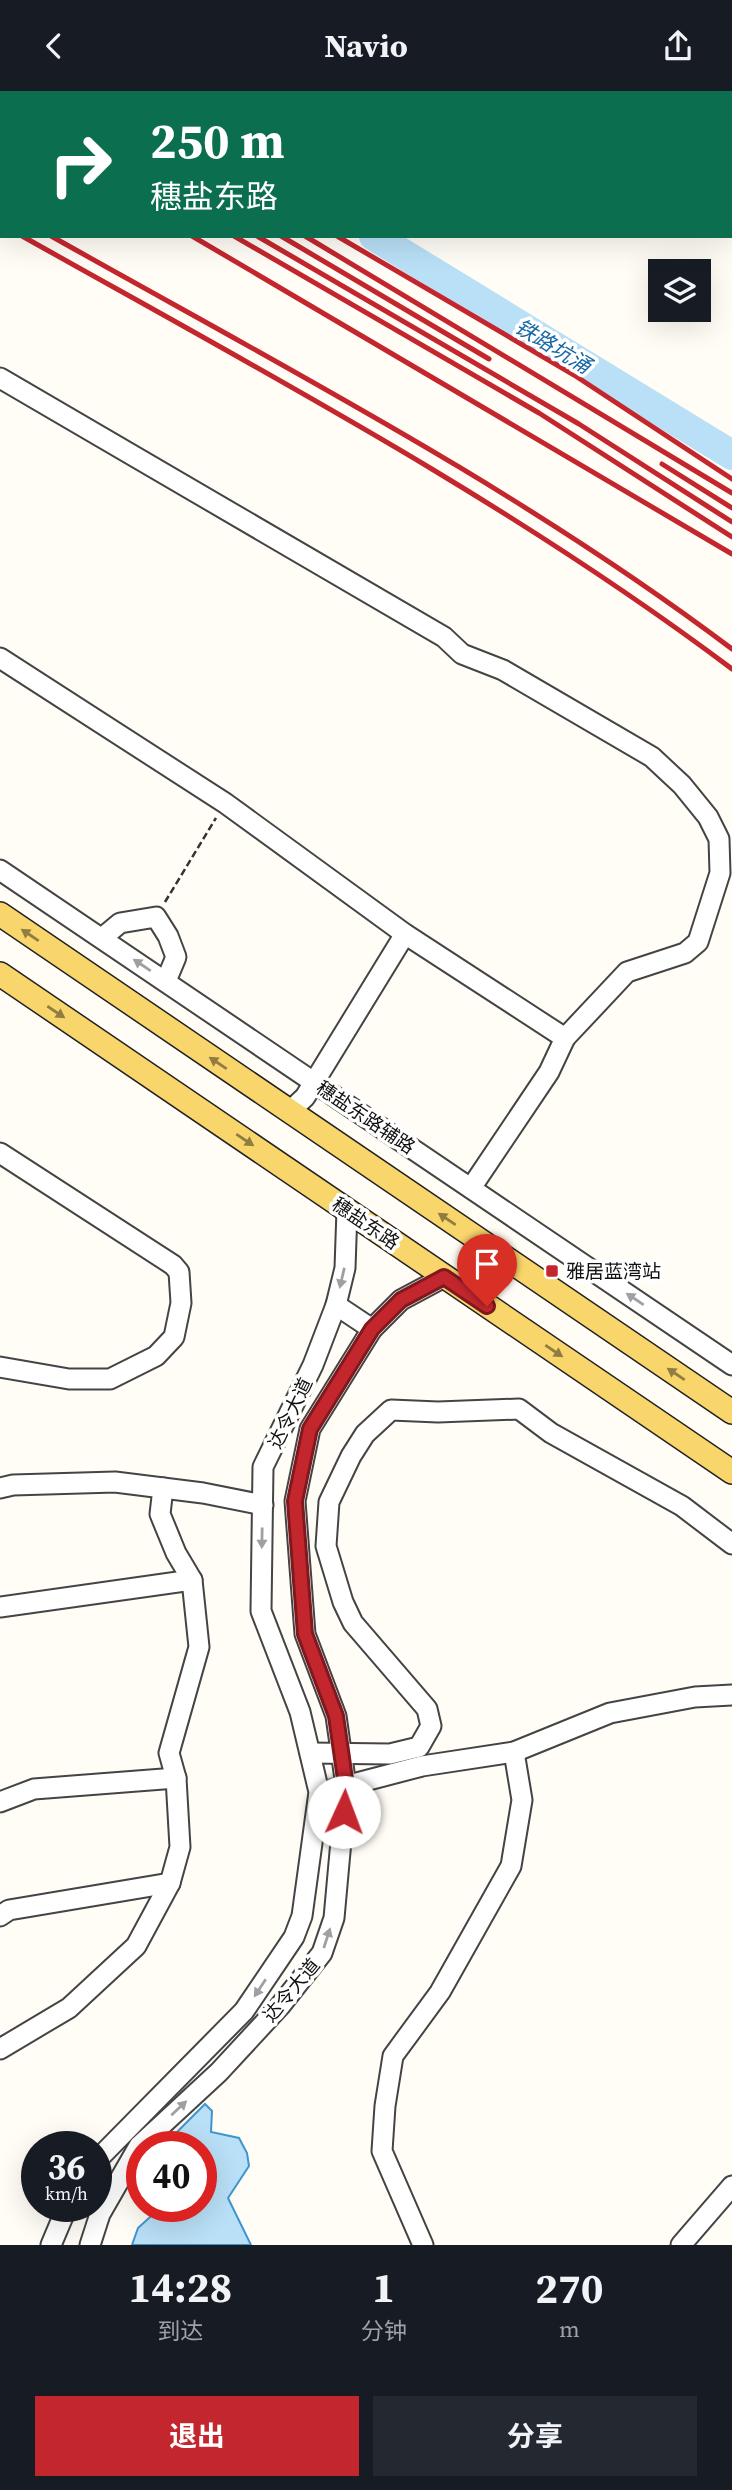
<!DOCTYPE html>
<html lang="zh">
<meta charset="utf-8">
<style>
:root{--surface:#171b24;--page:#242831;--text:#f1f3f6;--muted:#9ea1a6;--accent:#c4262e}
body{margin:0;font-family:"Source Serif 4","Noto Sans SC",serif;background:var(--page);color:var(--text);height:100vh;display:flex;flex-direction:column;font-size:26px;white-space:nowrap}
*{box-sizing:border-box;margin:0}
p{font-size:23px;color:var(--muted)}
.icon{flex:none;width:38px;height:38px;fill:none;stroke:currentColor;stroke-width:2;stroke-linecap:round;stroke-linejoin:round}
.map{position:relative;height:2154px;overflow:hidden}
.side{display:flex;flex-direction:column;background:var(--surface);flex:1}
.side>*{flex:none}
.hud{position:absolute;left:0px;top:0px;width:733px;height:147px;box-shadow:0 7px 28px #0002;background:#0b6e4f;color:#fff;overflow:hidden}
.controls{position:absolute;left:648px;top:168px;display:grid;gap:14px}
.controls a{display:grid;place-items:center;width:63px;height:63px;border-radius:0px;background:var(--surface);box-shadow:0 7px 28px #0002;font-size:35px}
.speed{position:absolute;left:21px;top:2040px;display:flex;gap:14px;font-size:35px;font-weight:700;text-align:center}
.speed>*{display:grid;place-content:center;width:91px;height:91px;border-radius:50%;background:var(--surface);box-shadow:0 7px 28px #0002;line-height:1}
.speed small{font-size:18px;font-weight:400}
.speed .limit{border:10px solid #d22;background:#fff;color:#111}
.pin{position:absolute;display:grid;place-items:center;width:60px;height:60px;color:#fff;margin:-72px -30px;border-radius:50% 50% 50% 0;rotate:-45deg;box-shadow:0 0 7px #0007}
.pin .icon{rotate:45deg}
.me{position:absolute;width:77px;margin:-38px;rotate:2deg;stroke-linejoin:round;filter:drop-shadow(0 0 5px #0008)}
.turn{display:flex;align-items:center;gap:24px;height:147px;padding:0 35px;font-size:32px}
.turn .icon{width:91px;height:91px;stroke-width:2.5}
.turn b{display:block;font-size:49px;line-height:60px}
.eta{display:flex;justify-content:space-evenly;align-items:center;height:119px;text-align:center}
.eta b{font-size:42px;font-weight:700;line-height:49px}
.cta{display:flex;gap:14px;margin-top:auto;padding:14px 35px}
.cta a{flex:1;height:80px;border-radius:0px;background:var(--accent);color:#fff;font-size:28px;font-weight:700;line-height:80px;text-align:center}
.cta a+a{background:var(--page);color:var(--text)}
header{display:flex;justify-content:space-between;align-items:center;height:91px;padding:0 35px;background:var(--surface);font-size:32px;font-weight:700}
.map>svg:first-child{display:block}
.water{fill:#b9e0f7;stroke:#3f96cf;stroke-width:2}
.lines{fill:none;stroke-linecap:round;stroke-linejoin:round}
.river{stroke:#b9e0f7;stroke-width:30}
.minor-casing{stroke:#444;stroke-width:23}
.major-casing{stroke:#222;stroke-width:26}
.path{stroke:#333;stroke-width:2.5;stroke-dasharray:7 3.5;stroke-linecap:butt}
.minor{stroke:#fff;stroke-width:19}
.major{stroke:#f9d66b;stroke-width:23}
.rail{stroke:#c4262e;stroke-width:5}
.oneway{fill:#917d42}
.oneway2{fill:#a0a0a0}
.route-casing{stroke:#7f191e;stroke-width:18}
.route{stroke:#c4262e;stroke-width:12}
.poi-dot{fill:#c4262e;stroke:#fff;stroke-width:2.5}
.labels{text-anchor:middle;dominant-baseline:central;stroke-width:7;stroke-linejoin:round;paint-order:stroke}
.street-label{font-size:19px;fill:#111;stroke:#fff}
.poi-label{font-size:19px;fill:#111;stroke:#fff;text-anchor:start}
.water-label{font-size:21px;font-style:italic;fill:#1768a6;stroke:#fff}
</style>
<header><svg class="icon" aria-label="back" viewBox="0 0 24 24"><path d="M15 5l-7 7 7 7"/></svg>Navio<svg class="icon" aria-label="share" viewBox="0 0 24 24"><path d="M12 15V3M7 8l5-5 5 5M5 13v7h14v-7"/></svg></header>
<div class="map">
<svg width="732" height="2154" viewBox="0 0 732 2154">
<rect width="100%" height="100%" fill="#fffdf5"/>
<path class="water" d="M205,2013l7,7 -1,21 28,6 8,15 2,13 -21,32 23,47h-119l6,-17 23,-21h40v-60h-39z"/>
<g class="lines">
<g class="river">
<path d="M136,0l3,2"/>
<path d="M374,145l358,219"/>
</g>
<defs>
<g id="minor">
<path d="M605,0l1,2"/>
<path d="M0,287l444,259 18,17 41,16 149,87 30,28 26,32 11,22 1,34 -22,69 -13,11 -58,19 -62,66 -16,34 -78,116"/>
<path d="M0,567l225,145 180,131 160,104"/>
<path d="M0,779l732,495"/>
<path d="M102,847l18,-15 36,-6 12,19 8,21 -10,24"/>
<path d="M289,1021l16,-15 100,-163"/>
<path d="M0,1062l173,112 6,7 2,31 -7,34 -18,19 -46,23h-41l-69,-12"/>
<path d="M336,1214l36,24"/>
<path d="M0,1397l13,-3 102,-3 88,11 60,12"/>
<path d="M0,1516l192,-27"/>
<path d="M310,1662l80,1 29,-7 12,-21 -4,-17 -74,-86 -10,-21 -17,-56 3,-44 22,-46 14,-22 26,-24 47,2 81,-3 32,24 131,73 50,38"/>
<path d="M334,1698l88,-23 92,-14 96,-39 85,-16 37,-2"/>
<path d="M0,1711l34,-13 142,-11"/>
<path d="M0,1825l9,-6 161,-27"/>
<path d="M0,1958l69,-41 67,-62 34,-63 10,-36 -4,-69 -7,-25 30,-106 -7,-67 -16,-27 -16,-39 3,-26"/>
<path d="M96,2070l148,-150 50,-74 8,-21 17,-124 -19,-80 -39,-101 2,-144 50,-102 23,-60 9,-37 2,-58"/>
<path d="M51,2154l16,-38"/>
<path d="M90,2154l10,-31 39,-68 80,-74 61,-66 42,-53 12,-35 12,-132 -10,-70 -31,-82 -10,-133 15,-72 62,-100 29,-29 43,-23"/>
<path d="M423,2154l-41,-94 3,-45 8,-50 47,-64 71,-126 11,-66 -8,-48"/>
<path d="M681,2154l51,-59"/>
</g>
<g id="major">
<path d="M0,823l732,498"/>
<path d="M0,883l732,498"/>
</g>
</defs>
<use href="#minor" class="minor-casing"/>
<use href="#major" class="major-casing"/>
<path class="path" d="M165,811l51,-84"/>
<use href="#minor" class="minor"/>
<use href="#major" class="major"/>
<g class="rail">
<path d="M9,0l3,2"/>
<path d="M33,0l3,2"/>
<path d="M60,0l3,2"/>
<path d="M90,0l3,2"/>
<path d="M0,9l2,1"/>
<path d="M0,32l2,1"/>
<path d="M0,116l2,1"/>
<path d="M0,133l2,1"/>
<path d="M22,145c242,136 488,266 710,433"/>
<path d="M51,145c231,130 469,253 681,413"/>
<path d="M192,145l540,318"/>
<path d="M234,145l305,177 193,124"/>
<path d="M257,145l322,188 153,98"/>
<path d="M281,145l208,123"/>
<path d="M305,145l427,257"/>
<path d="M337,145l237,139 158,104"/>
<path d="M662,373l70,44"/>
</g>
</g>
<defs><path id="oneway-solid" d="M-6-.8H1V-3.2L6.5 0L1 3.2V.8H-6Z" transform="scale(1.75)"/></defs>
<g class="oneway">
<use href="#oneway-solid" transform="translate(30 844) rotate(-146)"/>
<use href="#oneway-solid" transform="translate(56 921) rotate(34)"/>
<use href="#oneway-solid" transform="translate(218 972) rotate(-146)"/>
<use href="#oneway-solid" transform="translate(245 1049) rotate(34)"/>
<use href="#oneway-solid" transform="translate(447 1128) rotate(-146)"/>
<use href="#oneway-solid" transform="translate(554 1260) rotate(34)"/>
<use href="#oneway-solid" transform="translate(676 1283) rotate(-146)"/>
</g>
<g class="oneway2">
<use href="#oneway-solid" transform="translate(142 874) rotate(-146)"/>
<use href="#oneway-solid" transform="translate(342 1187) rotate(103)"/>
<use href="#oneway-solid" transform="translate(635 1208) rotate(-146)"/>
<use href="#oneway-solid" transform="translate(262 1447) rotate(91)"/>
<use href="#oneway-solid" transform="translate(327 1847) rotate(-72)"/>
<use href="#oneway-solid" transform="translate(260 1897) rotate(123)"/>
<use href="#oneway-solid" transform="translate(179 2017) rotate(-43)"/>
</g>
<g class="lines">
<defs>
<path id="route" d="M344,1721l2,-26 -10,-70 -31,-82 -10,-133 15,-72 62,-100 29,-29 43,-23 43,29"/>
</defs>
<use href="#route" class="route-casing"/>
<use href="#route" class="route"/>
</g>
<rect class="poi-dot" x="545" y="1173" width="14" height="14" rx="3.5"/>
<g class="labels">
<g class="street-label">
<text transform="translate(366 1026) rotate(34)">穗盐东路辅路</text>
<text transform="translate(366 1132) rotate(34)">穗盐东路</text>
<text transform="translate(290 1322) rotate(-64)">达令大道</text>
<text transform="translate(291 1899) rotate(-50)">达令大道</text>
</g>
<g class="poi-label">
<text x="566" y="1180">雅居蓝湾站</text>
</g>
<g class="water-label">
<text transform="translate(553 255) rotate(31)">铁路坑涌</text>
</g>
</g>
</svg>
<div class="controls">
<a><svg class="icon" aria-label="layers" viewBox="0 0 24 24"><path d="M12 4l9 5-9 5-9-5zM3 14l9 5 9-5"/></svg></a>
</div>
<div class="speed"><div>36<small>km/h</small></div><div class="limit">40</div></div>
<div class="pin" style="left:487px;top:1215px;background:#d93025"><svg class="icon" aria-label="arrive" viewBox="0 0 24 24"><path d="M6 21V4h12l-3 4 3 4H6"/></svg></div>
<svg class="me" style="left:344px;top:1721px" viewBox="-20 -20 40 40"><circle r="19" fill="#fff"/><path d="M0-13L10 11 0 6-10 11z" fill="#c4262e"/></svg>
<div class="hud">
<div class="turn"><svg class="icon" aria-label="right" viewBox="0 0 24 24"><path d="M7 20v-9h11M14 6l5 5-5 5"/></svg><div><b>250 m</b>穗盐东路</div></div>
</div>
</div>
<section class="side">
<div class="eta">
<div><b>14:28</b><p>到达</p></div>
<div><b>1</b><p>分钟</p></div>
<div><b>270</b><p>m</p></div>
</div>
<div class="cta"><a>退出</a><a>分享</a></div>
</section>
